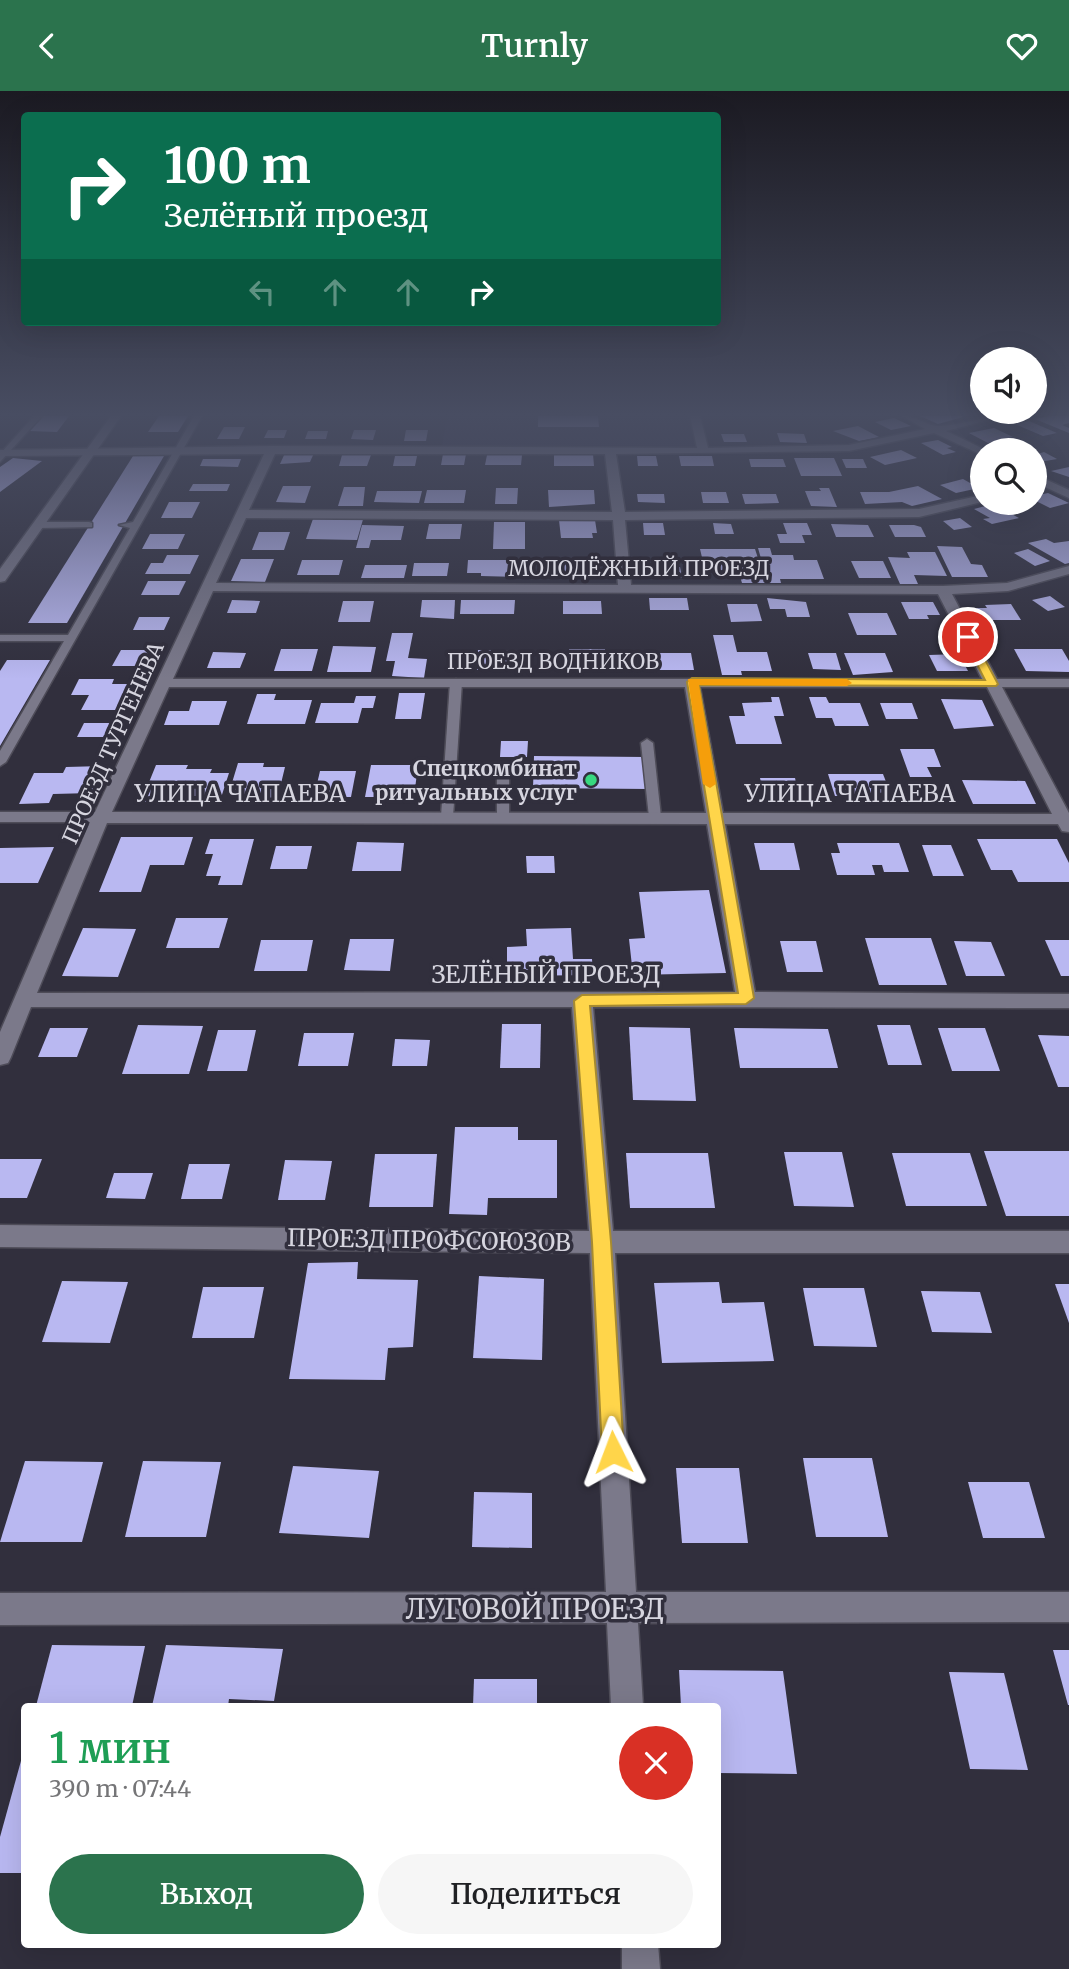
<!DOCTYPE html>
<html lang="ru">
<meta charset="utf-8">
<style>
:root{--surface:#fff;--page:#f6f6f6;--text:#202124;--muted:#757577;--accent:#2b734d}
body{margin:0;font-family:Merriweather,serif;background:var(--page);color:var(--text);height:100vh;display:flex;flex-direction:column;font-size:26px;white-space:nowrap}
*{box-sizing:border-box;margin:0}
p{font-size:23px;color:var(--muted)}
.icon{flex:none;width:38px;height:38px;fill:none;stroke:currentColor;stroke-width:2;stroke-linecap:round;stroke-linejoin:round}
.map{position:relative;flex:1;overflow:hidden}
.side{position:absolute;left:21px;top:1612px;width:700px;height:245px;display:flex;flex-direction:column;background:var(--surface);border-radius:7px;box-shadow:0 7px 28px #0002}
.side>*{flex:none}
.guide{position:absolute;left:21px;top:21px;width:700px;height:214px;border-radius:7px;box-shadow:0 7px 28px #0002;background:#0b6e4f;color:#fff;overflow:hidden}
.buttons{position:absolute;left:970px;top:256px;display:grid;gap:14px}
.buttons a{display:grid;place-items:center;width:77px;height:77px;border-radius:50%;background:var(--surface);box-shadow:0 7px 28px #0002;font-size:35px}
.pin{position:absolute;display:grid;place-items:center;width:60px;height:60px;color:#fff;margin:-30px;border:4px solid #fff;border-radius:50%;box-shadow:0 2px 7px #0007}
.me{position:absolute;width:77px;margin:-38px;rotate:357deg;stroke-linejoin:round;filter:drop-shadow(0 0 5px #0008)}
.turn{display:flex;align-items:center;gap:24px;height:147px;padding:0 28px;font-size:32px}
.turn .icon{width:91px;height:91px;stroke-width:2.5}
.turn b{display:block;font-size:49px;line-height:60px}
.lanes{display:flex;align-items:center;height:66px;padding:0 28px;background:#0003;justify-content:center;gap:35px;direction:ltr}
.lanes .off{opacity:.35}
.round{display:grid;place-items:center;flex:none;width:74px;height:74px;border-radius:37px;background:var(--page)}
.head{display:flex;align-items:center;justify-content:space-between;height:119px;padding:0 28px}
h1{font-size:42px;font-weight:600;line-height:52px;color:#1e9e55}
.cta{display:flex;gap:14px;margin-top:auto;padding:14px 28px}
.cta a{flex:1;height:80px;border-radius:42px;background:var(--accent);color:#fff;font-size:28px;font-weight:600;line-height:80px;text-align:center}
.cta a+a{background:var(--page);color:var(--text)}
header{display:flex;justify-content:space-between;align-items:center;height:91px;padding:0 28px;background:var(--accent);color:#fff;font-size:32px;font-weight:600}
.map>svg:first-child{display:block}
.built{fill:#38354a}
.building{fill:#b9b8f1}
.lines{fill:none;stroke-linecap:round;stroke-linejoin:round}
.lane-casing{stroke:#4e4c58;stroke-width:3}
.street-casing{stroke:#4e4c58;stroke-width:3}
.secondary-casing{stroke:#4e4c58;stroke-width:3}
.lane{fill:#7b798a;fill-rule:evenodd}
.street{fill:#7b798a;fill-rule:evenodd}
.secondary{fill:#7b798a;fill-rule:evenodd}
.route{fill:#ffd54a;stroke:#a68a30;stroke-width:2}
.slow{fill:#f59e0b}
.poi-dot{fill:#38d880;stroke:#312f3d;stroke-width:2.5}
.labels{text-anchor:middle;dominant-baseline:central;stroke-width:7;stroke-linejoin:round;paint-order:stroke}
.far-street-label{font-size:21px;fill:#d6d5df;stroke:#312f3d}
.far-poi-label{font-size:21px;font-weight:bold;fill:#d6d5df;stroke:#312f3d;text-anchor:end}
.street-label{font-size:24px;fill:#d6d5df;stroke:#312f3d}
.near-street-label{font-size:28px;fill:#d6d5df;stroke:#312f3d}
</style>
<header><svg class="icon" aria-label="back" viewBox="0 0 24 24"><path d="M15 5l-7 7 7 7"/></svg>Turnly<svg class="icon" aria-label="heart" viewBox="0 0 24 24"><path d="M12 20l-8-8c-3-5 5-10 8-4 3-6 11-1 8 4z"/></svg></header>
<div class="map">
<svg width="1069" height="1878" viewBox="0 0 1069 1878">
<rect width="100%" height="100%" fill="#312f3d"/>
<path class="built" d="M447,325h242l8,31 -255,-1z"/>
<g class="building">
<path d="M42,325h27l-12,16 -28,-1z"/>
<path d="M159,325h29l-10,16h-30z"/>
<path d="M538,325h60l1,11h-61z"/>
<path d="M920,325h42l1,1 -25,7z"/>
<path d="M1049,325h20v7l-7,2 7,3v5l-34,-14z"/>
<path d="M894,327l17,8 -20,4 -16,-8z"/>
<path d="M1029,330l28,12 -14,3 -28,-12z"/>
<path d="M858,335l21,11 -20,4 -26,-10z"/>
<path d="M224,336h21l-6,12h-22z"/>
<path d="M994,337l19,9 -25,6 -19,-10z"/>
<path d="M268,339h19l-3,8h-20z"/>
<path d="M354,339h22l-3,10 -22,-1z"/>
<path d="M406,339h22l-2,11h-22z"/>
<path d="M308,340h20l-2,8h-21z"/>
<path d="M777,342l27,1 3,9 -27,-1z"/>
<path d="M721,343h23l3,8h-23z"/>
<path d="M938,349l14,7 -5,1 9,4 -13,3 -22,-12z"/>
<path d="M901,359l16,8 -32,7 -15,-8z"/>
<path d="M1044,361l13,7 -23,4v-8z"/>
<path d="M285,362h29l-4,9 -30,2z"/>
<path d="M443,363h23l-2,11h-23z"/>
<path d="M554,363h39l1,12h-40z"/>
<path d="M342,364h29l-4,11h-28z"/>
<path d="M487,364h35l-1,10h-36z"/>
<path d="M133,365h31l-97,167h-39z"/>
<path d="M395,365h22l-2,10h-22z"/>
<path d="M637,365h19l2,10h-20z"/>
<path d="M679,365h33l2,10h-33z"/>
<path d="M13,367l29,3 -42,31v-25z"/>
<path d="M794,367h40l8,18h-41z"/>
<path d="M203,368h38l-3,8 -38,-1z"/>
<path d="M749,368h34l3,8h-35z"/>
<path d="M842,368h21l4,9h-21z"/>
<path d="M1069,376v10l-18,-6z"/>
<path d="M963,388l16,9 -23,5 -16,-8z"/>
<path d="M193,393h37l-3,7h-38z"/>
<path d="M283,395h28l-6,17 -29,-1z"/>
<path d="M918,395l24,13 -30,7 -10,-4 -37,2 -5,-12h29z"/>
<path d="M344,396h21l-2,19h-25z"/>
<path d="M496,397h22l-1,16h-22z"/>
<path d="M819,397h10l8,19 -26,-1 -6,-15h16z"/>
<path d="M427,399h39l-2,13h-40z"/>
<path d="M548,399h46l1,14 -46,3z"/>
<path d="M377,400h45l-3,12 -45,-1z"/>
<path d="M701,401h25l3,11h-26z"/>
<path d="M1048,402l21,10 -19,5 -16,-8v-4z"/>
<path d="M637,403h27l1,9 -27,-1z"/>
<path d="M742,403h34l3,9 -34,1z"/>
<path d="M169,411h31l-8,16h-31z"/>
<path d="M993,413l26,14 -27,6 -9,-5 7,-1 -16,-9z"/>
<path d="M314,425h50l-7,24 -51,-1z"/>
<path d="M960,427l12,9 -18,3 -11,-9z"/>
<path d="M559,429h36l2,13h-5l1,5h-32z"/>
<path d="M494,431h31v27h-32z"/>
<path d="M643,432h20l2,12h-21z"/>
<path d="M713,432l18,1 3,10h-19z"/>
<path d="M783,432h24l5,12h-10l3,8h-25l-3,-9h10z"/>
<path d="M429,433h33l-2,15h-34z"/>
<path d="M831,433l37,1 6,12h-38z"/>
<path d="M362,434l42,1 -3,14h-30l-2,8h-13z"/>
<path d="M889,434h25l7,2 5,10h-31z"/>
<path d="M259,441h31l-6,18h-32z"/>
<path d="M150,443h35l-7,15h-36z"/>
<path d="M1046,448l8,4 15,-2v22l-4,1 -37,-21z"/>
<path d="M937,455l25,1 9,17 11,1 6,12h-36z"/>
<path d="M758,457h12l2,7h21l1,5h23l7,19h-44l1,4h-13z"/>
<path d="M700,458h55l11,34h-24l-4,-13h-33z"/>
<path d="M1028,458l22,12 -15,5 -21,-13z"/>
<path d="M907,461h28l12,24 -33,-1 4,9h-18l-12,-27 22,1z"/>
<path d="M167,464h32l-9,19h-45l6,-11h12z"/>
<path d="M241,468h33l-9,23 -34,-1z"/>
<path d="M302,469h41l-4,15h-42z"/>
<path d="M468,469h56l-1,17 -42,-1v-3h-14z"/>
<path d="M851,470h32l8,17h-32z"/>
<path d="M547,471h53l1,16h-54z"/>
<path d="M414,472h35l-2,13h-35z"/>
<path d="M365,474h42l-3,13h-43z"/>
<path d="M648,476h32l2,11h-33z"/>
<path d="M148,490h38l-7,14h-38z"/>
<path d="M1050,505l15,11 -17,4 -16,-11z"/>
<path d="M649,507h38l2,12h-39z"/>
<path d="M767,507l39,4 4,15h-23l-2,-8h-15z"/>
<path d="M232,509l28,1 -4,12h-29z"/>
<path d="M422,509h33l-1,19 -34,-2z"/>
<path d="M461,509h54l-1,14h-54z"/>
<path d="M343,510h31l-4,21h-32z"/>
<path d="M563,510h38l1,13h-39z"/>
<path d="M901,511h32l7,13h-13l2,4h-20z"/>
<path d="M727,513h30l5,17 -31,1z"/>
<path d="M1011,513l10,16h-37l-8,-12h11l-2,-3z"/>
<path d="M848,522h39l10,22h-40z"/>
<path d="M139,526h31l-6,13h-31z"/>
<path d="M392,542h21l-5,25 19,1 -3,19 -32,-2 3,-15h-9z"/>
<path d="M713,544h20l4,17h30l5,19h-31l1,4h-20z"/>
<path d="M333,555l43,1 -5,25h-44z"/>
<path d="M281,558h37l-6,22h-38z"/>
<path d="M569,558h36l1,21h-36z"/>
<path d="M1014,558h48l7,12v11l-43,-1z"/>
<path d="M121,559h32l-7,16h-34z"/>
<path d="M478,559l40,1 -1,19h-40z"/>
<path d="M213,561l33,1 -6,15h-33z"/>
<path d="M655,562h36l3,17h-37z"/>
<path d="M808,562h28l5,17 -28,-1z"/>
<path d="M844,562h41l8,19 -40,3z"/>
<path d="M959,563l9,17h-31l-8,-16z"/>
<path d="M7,569h43l-50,86v-75z"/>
<path d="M79,588h35l-2,5h26l-12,26h-45l8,-15h-18z"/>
<path d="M399,602h26l-4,26h-26z"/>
<path d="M257,603h19l-2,6h38l-7,24h-58z"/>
<path d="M356,605h20l-3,12h-11l-4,15h-43l6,-20h33z"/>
<path d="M771,606h8l5,19h-10l8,28h-46l-7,-28h16l-3,-13 30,-1z"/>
<path d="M809,606h17l3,6h31l9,23h-34l-3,-8h-16z"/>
<path d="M941,608l41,1 12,26 -40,3z"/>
<path d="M192,610h35l-8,24h-55l5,-14h20z"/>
<path d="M880,612h32l6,16h-32z"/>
<path d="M84,632h38l-6,14h-39z"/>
<path d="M501,650h27l-1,16h-27z"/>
<path d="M900,658h34l7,18h-14l5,10h-22z"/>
<path d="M534,665l112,1 3,32 -116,-1z"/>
<path d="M238,672h26l-1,4h22l-8,33h-26l1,-4h-24z"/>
<path d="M156,674h32l-2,4h26l-2,4h19l-10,31h-22l2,-8h-40l-2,6h-16z"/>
<path d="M371,674h47l-4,32h-49z"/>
<path d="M103,675l-11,27 -39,1 -4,9 -30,1 15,-31h29l3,-6z"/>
<path d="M320,680h36l-5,26h-37z"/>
<path d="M828,683h55l7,18 -55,4z"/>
<path d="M760,687h35l4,18h-35z"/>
<path d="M962,689l63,1 11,23h-63z"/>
<path d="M121,746h72l-9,28h-34l-9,27h-42z"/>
<path d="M210,748h44l-12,46h-24l3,-9h-15l7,-22h-8z"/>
<path d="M977,748h80l12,24v19h-51l-6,-12h-21z"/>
<path d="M357,751l47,1 -3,28h-49z"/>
<path d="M754,752h40l6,27h-40z"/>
<path d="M837,752h62l10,29h-25l-2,-7h-10l3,10h-38l-6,-22h9z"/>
<path d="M922,754h29l13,31h-31z"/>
<path d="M276,755h36l-5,23h-37z"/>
<path d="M54,756l-16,36h-38v-35z"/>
<path d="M526,765h28l1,17h-28z"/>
<path d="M709,799l17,83 -93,2 -4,-36 16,-1 -6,-46z"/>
<path d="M176,827h52l-9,30h-53z"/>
<path d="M83,837l53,1 -18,48 -56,-1z"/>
<path d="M571,837l2,31h19l1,16 -86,1v-29l20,-1 -1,-17z"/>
<path d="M865,847h66l16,47h-68z"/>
<path d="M350,848h44l-4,32 -46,-1z"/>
<path d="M261,849h52l-6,31h-53z"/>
<path d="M1045,849h24v36h-8z"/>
<path d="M780,850h36l7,31h-36z"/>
<path d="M954,850l37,1 14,34h-39z"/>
<path d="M502,933h39l-1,44h-40z"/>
<path d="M138,934l65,1 -14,48h-67z"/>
<path d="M877,934h33l12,40h-34z"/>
<path d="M629,936l61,1 6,73 -63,-1z"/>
<path d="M50,937h38l-11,29h-39z"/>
<path d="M734,937l94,1 10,39h-98z"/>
<path d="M938,937h47l15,43h-48z"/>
<path d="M218,939h38l-9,41h-40z"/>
<path d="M304,942h50l-6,33h-50z"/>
<path d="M1038,944l31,1v51h-11z"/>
<path d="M395,948l35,1 -3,26h-35z"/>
<path d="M455,1036h63v13h39v58h-69l-1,17 -38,-1z"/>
<path d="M984,1060h85v65h-63z"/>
<path d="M784,1061h58l12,55 -60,-1z"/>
<path d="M626,1062h82l7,55h-85z"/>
<path d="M892,1062h78l17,53h-81z"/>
<path d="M375,1063h62l-4,53h-64z"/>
<path d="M0,1068h42l-15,39h-27z"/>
<path d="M285,1069l47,1 -7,39h-47z"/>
<path d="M189,1073h41l-8,35h-41z"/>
<path d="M114,1082h39l-8,26 -39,-1z"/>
<path d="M358,1171l-1,17 61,1 -5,67 -25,1 -3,32 -96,-1 19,-116z"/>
<path d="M479,1185l65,3 -2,81 -69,-2z"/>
<path d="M62,1190l66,1 -18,61 -68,-1z"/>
<path d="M719,1191l3,21 42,-1 10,59 -112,2 -8,-80z"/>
<path d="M1055,1193h14v39z"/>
<path d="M203,1196h61l-10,51h-62z"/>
<path d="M803,1197h61l13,59 -63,-1z"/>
<path d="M921,1200l59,1 12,41 -60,-1z"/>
<path d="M803,1367h69l16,79h-72z"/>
<path d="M25,1370l78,1 -21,80h-82z"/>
<path d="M143,1370l78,1 -15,75h-81z"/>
<path d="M293,1375l86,5 -10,67 -90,-5z"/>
<path d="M676,1377h63l9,75h-66z"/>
<path d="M968,1391h61l16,56h-62z"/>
<path d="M474,1401l58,1v55l-60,-1z"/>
<path d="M52,1554l93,1 -13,60h-96z"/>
<path d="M166,1554l117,4 -9,52 -45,-2 -1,7h-76z"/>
<path d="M1053,1559h16v55h-1z"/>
<path d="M679,1579l104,1 14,103 -79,-1v-67h-37z"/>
<path d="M949,1581l55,1 24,97 -58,-1z"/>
<path d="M474,1588h63v27h-64z"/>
<path d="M24,1659v123h-24v-36z"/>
</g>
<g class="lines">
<defs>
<g id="lane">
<path d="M34,325h8l-42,46v-8z"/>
<path d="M194,325h8l-196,346 -6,4v-15l64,-110h-64v-6h68l62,-107 -11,-3 14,-3z"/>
<path d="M89,431l3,1v4l-54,1 -5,-3 5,-3z"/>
<path d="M456,588l6,3 -9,135 -6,4 -6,-4 9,-135z"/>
<path d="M647,648l6,4 8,74 -6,4 -6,-4 -8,-74z"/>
<path d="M503,673l6,4v49l-6,4 -6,-4v-49z"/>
</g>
<g id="street">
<path d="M690,325h10l8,32 141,-3 76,-16 -23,-13c15,0 25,10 36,10 22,0 44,-10 66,-10l-58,15 40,19h-4v5l-48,-22 -85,18 -233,3 9,58 294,-3 63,-14v7l-63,15 -294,3 6,65 312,1 64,-3 62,-17v8l-61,17 -56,3 45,85h72v8h-67l67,126v19l-7,-1 -4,-7h-333l30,168 314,2v14l-476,-1 20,224h456v22h-454l21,339h433v30l-431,1 5,83h-32l-4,-83 -607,2v-32l606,-1 -16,-339 -590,-6v-22l589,6 -17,-224h-541l-20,50 -3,6 -8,2v-33l90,-210h-90v-10h95l169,-358 -264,2v-6l272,-4 425,2zM275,363h330l7,58 -363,-2zM246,427l367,2 5,65 -402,-2zM213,500l725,3 44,85h-809zM169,596h516l21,126 -594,-1zM700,596h287l65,127 -329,-1zM107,732l600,1 28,168 -698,1z"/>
<path d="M1034,383l35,16v8l-35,-16z"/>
<path d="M622,1853h36l2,25h-38z"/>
</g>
<path id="secondary" d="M111,325h10l-116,165 -5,1v-13z"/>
</defs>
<use href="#lane" class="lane-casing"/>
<use href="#street" class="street-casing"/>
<use href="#secondary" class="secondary-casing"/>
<use href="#lane" class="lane"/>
<use href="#street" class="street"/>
<use href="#secondary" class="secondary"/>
</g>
<linearGradient id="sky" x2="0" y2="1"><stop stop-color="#1b1a22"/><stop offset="0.55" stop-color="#484d62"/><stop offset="1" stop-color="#484d62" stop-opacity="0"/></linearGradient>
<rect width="1069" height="588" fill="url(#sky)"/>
<path class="route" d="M968,543l5,3 25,47 -2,2 -297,-1 55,313 -8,6 -156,2 21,236 13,210 -3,7 -8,4 -7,-4 -4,-7 -10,-210 -18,-241 8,-6 156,-2 -51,-311 5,-4 293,2 -22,-43z"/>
<path class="slow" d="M688,588h159l5,4 -5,3 -148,-1 17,99 -6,4 -7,-4z"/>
<circle class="poi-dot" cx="591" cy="689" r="7"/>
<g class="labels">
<g class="far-street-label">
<text x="639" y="477">МОЛОДЁЖНЫЙ ПРОЕЗД</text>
<text x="553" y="570">ПРОЕЗД ВОДНИКОВ</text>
<text transform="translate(113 652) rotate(-66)">ПРОЕЗД ТУРГЕНЕВА</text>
</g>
<g class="far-poi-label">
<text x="577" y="677">Спецкомбинат<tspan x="577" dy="24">ритуальных услуг</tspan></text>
</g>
<g class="street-label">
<text x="240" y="702">УЛИЦА ЧАПАЕВА</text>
<text x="850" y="702">УЛИЦА ЧАПАЕВА</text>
<text x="546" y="883">ЗЕЛЁНЫЙ ПРОЕЗД</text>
<text transform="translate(429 1149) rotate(1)">ПРОЕЗД ПРОФСОЮЗОВ</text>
</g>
<g class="near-street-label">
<text x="535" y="1518">ЛУГОВОЙ ПРОЕЗД</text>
</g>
</g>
</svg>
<div class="buttons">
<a><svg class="icon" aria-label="sound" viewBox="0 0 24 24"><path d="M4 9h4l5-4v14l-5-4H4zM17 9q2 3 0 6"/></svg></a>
<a><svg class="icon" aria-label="search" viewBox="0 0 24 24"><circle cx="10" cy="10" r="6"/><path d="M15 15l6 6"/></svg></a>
</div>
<div class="pin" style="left:968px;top:546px;background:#d93025"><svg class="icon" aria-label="arrive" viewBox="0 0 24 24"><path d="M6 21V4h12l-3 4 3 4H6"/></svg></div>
<svg class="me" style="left:613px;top:1361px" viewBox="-20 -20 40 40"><path d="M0-17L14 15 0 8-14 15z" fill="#ffd54a" stroke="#fff" stroke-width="4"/></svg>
<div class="guide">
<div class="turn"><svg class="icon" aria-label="right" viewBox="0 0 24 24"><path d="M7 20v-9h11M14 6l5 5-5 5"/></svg><div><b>100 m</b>Зелёный проезд</div></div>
<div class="lanes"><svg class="icon off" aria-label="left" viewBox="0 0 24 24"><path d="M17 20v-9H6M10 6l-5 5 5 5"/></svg><svg class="icon off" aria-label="ahead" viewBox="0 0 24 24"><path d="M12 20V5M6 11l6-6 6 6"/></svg><svg class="icon off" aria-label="ahead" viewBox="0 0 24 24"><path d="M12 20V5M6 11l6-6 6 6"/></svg><svg class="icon" aria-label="right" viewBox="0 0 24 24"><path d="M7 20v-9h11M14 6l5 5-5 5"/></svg></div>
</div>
<section class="side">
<div class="head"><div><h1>1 мин</h1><p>390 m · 07:44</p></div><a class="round" style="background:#d93025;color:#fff"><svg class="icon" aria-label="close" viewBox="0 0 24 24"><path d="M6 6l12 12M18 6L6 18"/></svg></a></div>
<div class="cta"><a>Выход</a><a>Поделиться</a></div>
</section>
</div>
